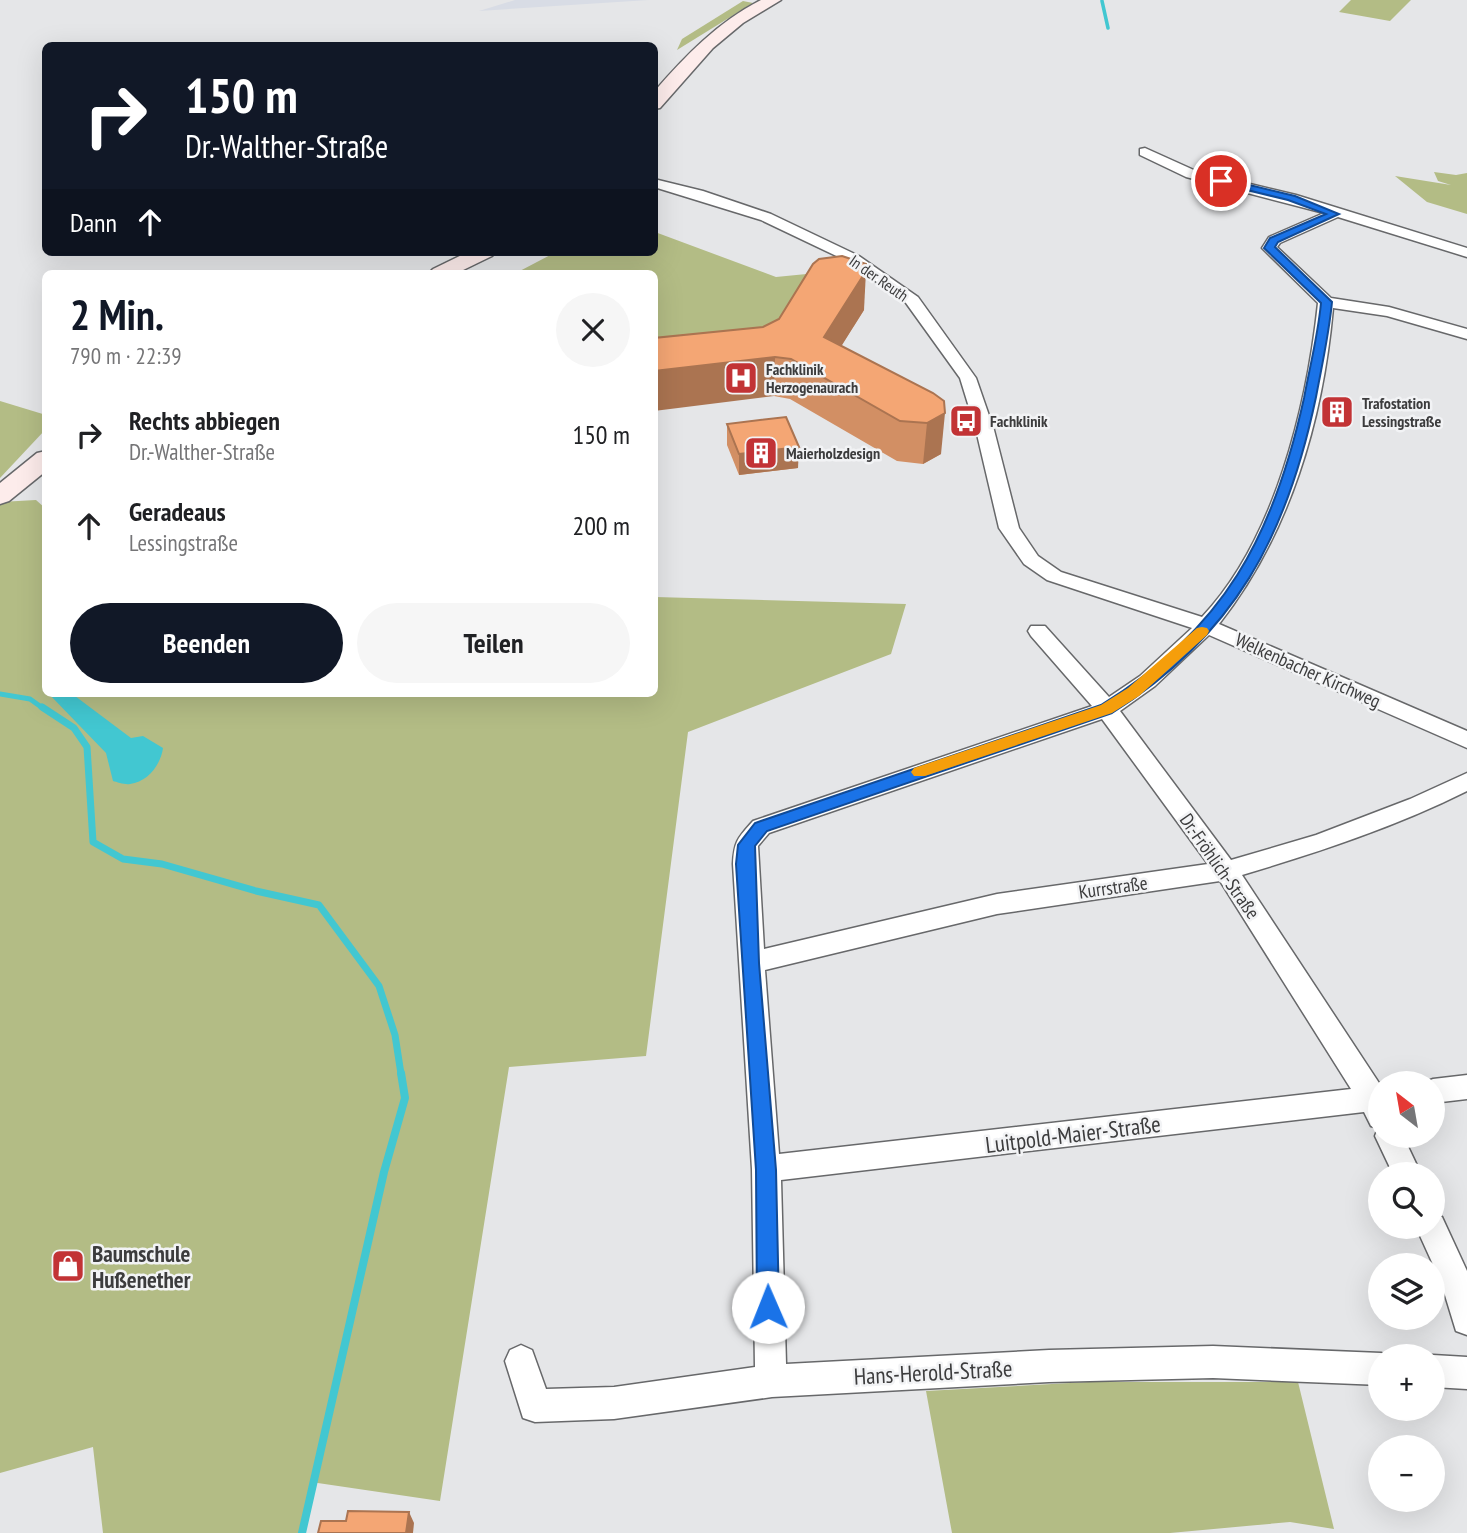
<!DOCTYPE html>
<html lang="de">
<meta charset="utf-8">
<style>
:root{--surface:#fff;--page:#f6f6f6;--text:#202124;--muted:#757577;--accent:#111827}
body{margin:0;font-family:"PT Sans Narrow",sans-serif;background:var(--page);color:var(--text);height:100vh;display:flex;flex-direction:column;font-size:26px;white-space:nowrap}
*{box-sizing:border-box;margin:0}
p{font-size:23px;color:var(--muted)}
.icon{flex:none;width:38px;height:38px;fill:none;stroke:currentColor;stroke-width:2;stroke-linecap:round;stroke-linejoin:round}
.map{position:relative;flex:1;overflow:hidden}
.details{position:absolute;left:42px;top:270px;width:616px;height:427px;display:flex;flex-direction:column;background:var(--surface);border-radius:10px;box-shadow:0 7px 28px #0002}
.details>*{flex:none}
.guide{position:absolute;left:42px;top:42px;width:616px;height:214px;border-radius:10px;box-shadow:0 7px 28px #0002;background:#111827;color:#fff;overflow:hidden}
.needle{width:46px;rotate:329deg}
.controls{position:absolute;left:1368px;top:1071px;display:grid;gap:14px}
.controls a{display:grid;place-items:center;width:77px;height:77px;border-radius:50%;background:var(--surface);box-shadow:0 7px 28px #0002;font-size:35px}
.pin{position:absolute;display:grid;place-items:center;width:60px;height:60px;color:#fff;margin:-30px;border:4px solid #fff;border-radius:50%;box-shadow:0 2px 7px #0007}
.me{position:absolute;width:77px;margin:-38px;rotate:359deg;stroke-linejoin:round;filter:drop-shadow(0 0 5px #0008)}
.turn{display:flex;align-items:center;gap:24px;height:147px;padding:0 28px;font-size:32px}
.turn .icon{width:91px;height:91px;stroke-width:2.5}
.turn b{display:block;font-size:49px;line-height:60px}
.then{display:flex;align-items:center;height:66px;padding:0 28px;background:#0003;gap:14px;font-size:26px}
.round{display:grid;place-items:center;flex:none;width:74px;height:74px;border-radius:37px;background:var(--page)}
.head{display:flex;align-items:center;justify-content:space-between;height:119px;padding:0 28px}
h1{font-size:42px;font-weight:600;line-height:52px;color:var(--accent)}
.cta{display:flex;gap:14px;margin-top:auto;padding:14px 28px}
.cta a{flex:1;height:80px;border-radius:42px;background:var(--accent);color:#fff;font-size:28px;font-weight:600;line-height:80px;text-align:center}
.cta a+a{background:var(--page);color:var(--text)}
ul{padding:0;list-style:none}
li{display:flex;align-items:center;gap:21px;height:91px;padding:0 28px}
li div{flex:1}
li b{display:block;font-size:26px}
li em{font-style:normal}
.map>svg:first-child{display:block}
.built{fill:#d8dce5}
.green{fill:#b3bc85}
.water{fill:#42c7d1}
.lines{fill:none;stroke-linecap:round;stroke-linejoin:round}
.stream-far3{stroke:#42c7d1;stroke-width:3.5}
.stream-far2{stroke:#42c7d1;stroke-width:5}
.stream-far1{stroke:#42c7d1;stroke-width:7}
.stream{stroke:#42c7d1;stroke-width:8}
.street-casing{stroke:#67686a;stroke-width:3}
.secondary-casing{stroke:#67686a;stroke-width:3}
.street{fill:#fff;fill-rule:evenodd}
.secondary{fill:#fdeceb;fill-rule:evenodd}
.wall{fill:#d28f64}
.shaded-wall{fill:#ab7451}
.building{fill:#f4a674;stroke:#ab7451;stroke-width:2}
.route{fill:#1a73e8;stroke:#114b97;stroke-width:2}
.slow{fill:#f59e0b}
.labels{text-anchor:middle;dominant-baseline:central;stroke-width:5;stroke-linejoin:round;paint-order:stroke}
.far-street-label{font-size:16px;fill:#3c3c3d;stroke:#f2f3f5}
.far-poi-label{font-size:16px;font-weight:bold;fill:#3c3c3d;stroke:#f2f3f5;text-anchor:start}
.street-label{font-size:19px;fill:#3c3c3d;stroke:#f2f3f5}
.near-street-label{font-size:23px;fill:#3c3c3d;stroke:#f2f3f5}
.near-poi-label{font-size:23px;font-weight:bold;fill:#3c3c3d;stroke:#f2f3f5;text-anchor:start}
</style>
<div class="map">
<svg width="1467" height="1533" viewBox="0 0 1467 1533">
<rect width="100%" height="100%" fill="#e5e6e8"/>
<path class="built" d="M515,0h134l-170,11z"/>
<g class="green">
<path d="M1351,0h60l-21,21 -51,-9z"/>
<path d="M743,1l10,2 -76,47 5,-11z"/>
<path d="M1434,172l22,3 11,-2v41l-40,-12 -32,-26 56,9 -13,-4z"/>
<path d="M655,232l121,45 61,-6 -58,65 -124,34 -1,-97h-138l40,-21h98z"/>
<path d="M0,401l46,14 -1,15 -45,48z"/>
<path d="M36,500l9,8 1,185h608l1,-96 251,7 -15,50 -203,78 -42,324 -137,11 -69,434 -129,-19 -12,51h-196l-10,-86 -93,26v-971z"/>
<path d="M1088,1382h210l36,147 -44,-7 -120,11h-218l-26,-142z"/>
</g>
<path class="water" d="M48,693h23l60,45 12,-2 20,12c-2,16 -15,34 -33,36 -5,1 -13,-2 -17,-3l-7,-28z"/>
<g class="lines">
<path class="stream-far3" d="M1102,1l6,27"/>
<path class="stream-far2" d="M0,694l30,5 14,10"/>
<path class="stream-far1" d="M42,707l32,21 13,19 6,95 30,17 39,5 94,27 63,14 60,81 16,49 6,39"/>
<path class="stream" d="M302,1533l82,-361 21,-74 -4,-25"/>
<defs>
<g id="street">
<path d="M1145,148l51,23 100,24 171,53v9l-129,-40 -58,26 -3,4 54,51 58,9 78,22v10l-80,-23 -54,-8c-10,112 -43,226 -114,316l248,107v17l-258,-113 -54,51 -35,25 111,149 85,-25 94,-36 57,-26v18c-72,36 -148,61 -225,84l139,211v50h22l18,38h-28l-18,-38 3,-8 -7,-2 -7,-14 -583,68 5,184 263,-14 164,-4 168,7 8,3h-8v29l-168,-7 -164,4 -277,15 -158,22 -79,3 -12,-4 -18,-57 5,-11 11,-5 11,5 14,39 68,-2 141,-20 -3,-198 -19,-305c1,-23 5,-26 20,-43l339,-115 -61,-70 -3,-5 3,-5h14l64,71 31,-21 52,-48 -145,-48 -23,-16 -25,-36 -23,-98 -16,-52 -54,-75 -57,-41 -88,-42 -107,-33v-8l49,12 68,23 88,42 59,41 58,81 18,52 25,98 19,28 23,16 141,45c73,-77 105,-211 116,-314l-56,-55 7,-11 55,-24 -138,-36 -46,-22v-6zM1102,719l106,145 -211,30 -233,55 -6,-103 11,-13zM1220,881l131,208 -572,65 -14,-184 232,-56z"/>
<path d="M1467,1075v24l-34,4v-20h-10l10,-4z"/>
<path d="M1433,1214l9,3 25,54v64l-11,-4 -15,-49 -25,-55h17z"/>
<path d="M1433,1355l34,2v32l-34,-2v-31h-3z"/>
</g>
<g id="secondary">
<path d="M761,0h20l-38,23 -30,25 -53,60 -6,1v-17c31,-36 64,-70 107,-92z"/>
<path d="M468,252h27l-3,4 -35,17h-28l4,-4z"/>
<path d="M46,451v20l-37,30 -9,3v-21l37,-30z"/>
</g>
</defs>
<use href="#street" class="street-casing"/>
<use href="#secondary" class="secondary-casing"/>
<use href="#street" class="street"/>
<use href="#secondary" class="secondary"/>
</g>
<g class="wall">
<path d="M864,310l-23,36 92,47 8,61 -18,10 -26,-3 -107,-62 -16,-3 -11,-69 16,-8z"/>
<path d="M727,424l71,44 -59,7 -12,-30z"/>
</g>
<g class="shaded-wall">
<path d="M866,271l-2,39 -42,67 2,-40z"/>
<path d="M775,357l-1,39 -120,15v-40z"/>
<path d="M945,413l-4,41 -18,10 4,-41z"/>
<path d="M799,447l-1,21 -59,7v-21z"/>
<path d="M409,1512l5,11 -1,10h-7z"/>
</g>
<g class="building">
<path d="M842,256l24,8v7l-42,66 109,56 11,8 1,12 -18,10 -27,-2 -109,-62 -16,-2 -121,14v-33l109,-11 16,-8 34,-55 6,-5z"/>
<path d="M786,417l13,30 -60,7 -12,-30z"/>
<path d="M348,1511l61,1 -3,21h-88l3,-12h25z"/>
</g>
<path class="route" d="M1221,178l74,18 44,18 -61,28 -3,5 57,55c-3,32 -10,63 -16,95 -29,139 -81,238 -204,316l-345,118 -12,15 4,117 17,207 3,137 -4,8 -7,3 -8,-3 -3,-8 -1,-137 -20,-306 2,-19 17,-22 346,-118c123,-75 173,-170 203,-307 6,-32 14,-63 17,-95l-57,-55 6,-10 56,-24 -38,-14 -70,-17v-4z"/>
<path class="slow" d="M1202,627l5,1 2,3 -2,4 -68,61 -27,17 -187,63h-11l-3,-4 3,-4 187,-63 27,-17 69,-60z"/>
<defs>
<symbol id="hospital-square" viewBox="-11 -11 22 22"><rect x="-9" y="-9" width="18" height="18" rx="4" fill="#c23335" stroke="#f2f3f5"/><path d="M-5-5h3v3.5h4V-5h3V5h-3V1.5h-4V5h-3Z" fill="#fff"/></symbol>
<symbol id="building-square" viewBox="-11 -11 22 22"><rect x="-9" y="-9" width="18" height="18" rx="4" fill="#c23335" stroke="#f2f3f5"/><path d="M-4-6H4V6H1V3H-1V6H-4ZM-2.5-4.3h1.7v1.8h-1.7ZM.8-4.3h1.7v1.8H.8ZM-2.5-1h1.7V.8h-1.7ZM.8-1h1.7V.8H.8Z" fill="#fff"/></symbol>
<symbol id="bus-square" viewBox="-11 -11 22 22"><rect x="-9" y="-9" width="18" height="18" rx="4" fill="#c23335" stroke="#f2f3f5"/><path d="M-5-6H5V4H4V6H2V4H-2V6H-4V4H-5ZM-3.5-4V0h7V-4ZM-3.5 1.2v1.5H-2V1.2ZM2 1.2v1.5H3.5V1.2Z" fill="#fff"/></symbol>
<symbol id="shop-square" viewBox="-11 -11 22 22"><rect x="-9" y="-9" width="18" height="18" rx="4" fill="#c23335" stroke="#f2f3f5"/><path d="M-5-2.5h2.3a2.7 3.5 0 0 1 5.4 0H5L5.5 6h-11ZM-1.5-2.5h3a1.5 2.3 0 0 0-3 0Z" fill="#fff"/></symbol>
</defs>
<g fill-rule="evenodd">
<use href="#hospital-square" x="722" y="359" width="38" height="38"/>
<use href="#building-square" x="1318" y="393" width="38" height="38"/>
<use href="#bus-square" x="947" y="402" width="38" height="38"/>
<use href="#building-square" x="742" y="434" width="38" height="38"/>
<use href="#shop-square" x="49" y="1247" width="38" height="38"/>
</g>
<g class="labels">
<g class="far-street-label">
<text transform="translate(879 278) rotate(35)">In der Reuth</text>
</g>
<g class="far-poi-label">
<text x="766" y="369">Fachklinik<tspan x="766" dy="18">Herzogenaurach</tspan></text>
<text x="1362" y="403">Trafostation<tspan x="1362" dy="18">Lessingstraße</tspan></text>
<text x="990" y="421">Fachklinik</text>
<text x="786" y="453">Maierholzdesign</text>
</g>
<g class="street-label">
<text transform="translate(1308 670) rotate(24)">Welkenbacher Kirchweg</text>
<text transform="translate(1220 866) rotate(55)">Dr.-Fröhlich-Straße</text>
<text transform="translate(1113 887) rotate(-8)">Kurrstraße</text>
</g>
<g class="near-street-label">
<text transform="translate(1073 1134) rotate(-7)">Luitpold-Maier-Straße</text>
<text transform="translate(933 1372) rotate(-3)">Hans-Herold-Straße</text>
</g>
<g class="near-poi-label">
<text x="92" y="1253">Baumschule<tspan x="92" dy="26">Hußenether</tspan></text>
</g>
</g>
</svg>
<div class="controls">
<a><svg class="needle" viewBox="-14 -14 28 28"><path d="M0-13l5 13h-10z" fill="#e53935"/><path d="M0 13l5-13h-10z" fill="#757577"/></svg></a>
<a><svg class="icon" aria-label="search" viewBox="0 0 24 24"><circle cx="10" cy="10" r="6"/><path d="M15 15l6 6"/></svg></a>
<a><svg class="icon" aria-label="layers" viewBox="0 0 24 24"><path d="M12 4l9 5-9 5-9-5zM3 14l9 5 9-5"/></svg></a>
<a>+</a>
<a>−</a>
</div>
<div class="pin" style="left:1221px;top:181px;background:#d93025"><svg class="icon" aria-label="arrive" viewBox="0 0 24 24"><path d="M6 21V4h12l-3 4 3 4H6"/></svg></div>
<svg class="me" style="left:768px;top:1307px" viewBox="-20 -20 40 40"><circle r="19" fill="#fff"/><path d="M0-13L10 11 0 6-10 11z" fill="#1a73e8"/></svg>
<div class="guide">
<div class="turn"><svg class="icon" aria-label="right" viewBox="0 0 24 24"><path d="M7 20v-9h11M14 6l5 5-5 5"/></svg><div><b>150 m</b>Dr.-Walther-Straße</div></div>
<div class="then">Dann<svg class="icon" aria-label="ahead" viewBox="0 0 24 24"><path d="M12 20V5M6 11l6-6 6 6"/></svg></div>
</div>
<section class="details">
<div class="head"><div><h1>2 Min.</h1><p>790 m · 22:39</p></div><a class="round"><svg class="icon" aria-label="close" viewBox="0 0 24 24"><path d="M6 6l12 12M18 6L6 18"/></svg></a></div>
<ul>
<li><svg class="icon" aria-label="right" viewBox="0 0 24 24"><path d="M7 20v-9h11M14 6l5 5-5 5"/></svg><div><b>Rechts abbiegen</b><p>Dr.-Walther-Straße</p></div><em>150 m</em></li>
<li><svg class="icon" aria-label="ahead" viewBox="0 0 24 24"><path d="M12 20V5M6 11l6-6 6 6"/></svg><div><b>Geradeaus</b><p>Lessingstraße</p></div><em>200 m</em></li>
</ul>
<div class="cta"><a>Beenden</a><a>Teilen</a></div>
</section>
</div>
